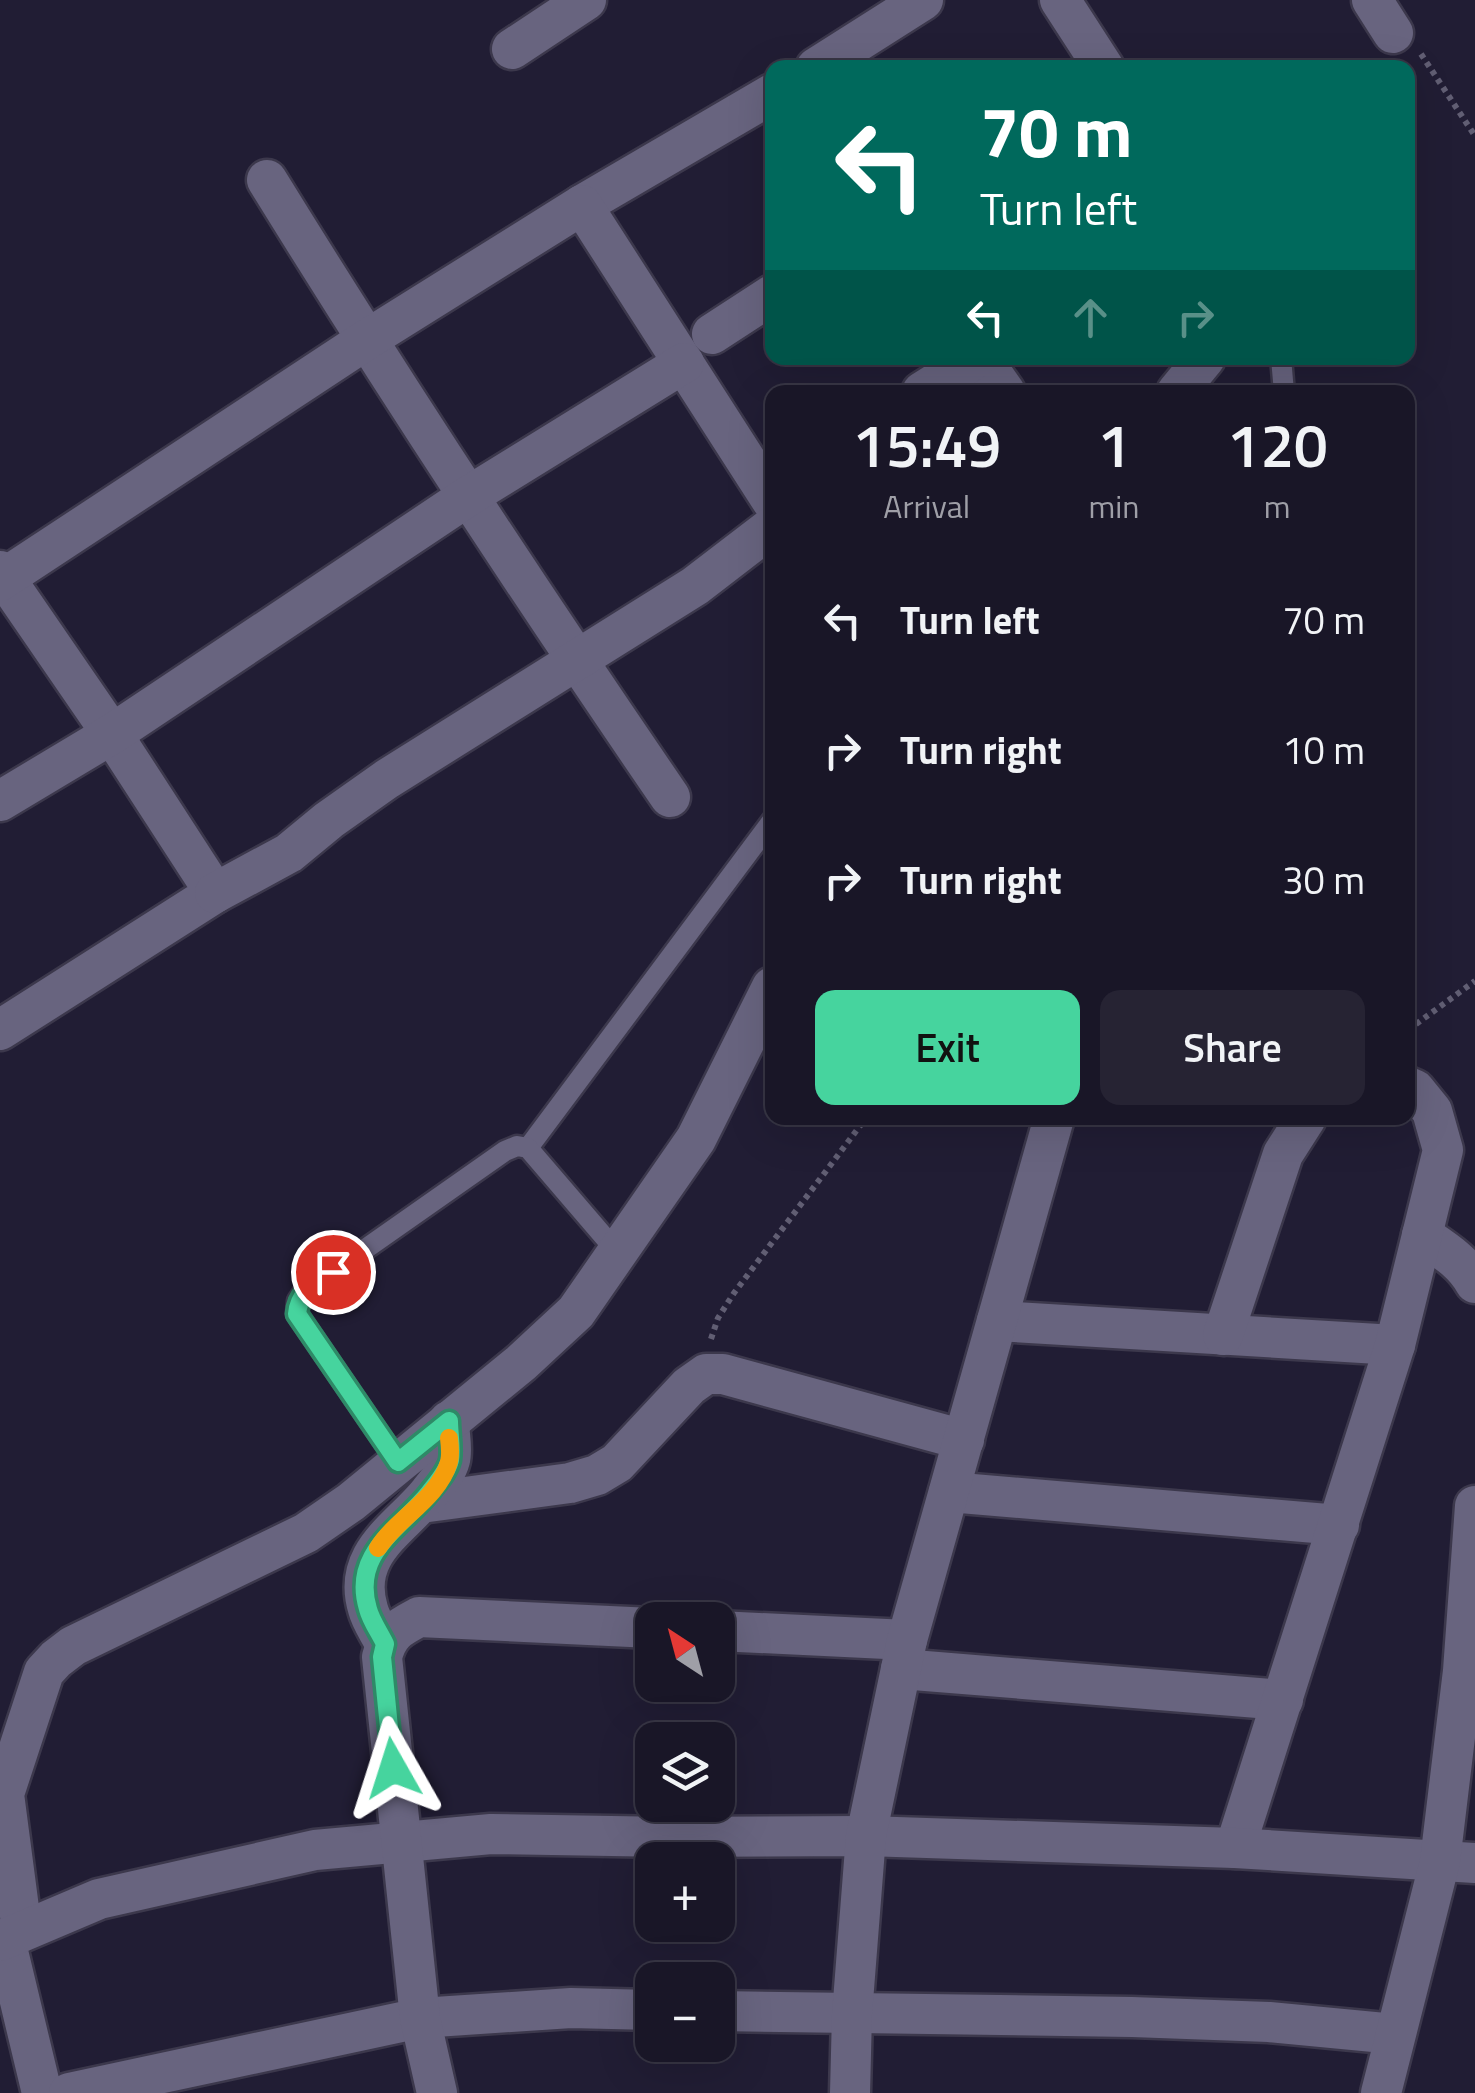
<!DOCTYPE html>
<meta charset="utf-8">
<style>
:root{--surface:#191627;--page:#262333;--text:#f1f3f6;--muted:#9f9fa7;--line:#373544;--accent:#46d49e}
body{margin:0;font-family:"Titillium Web",sans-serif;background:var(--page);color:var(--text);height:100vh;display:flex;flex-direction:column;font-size:38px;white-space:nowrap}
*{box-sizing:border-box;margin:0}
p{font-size:32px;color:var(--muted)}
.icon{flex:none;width:55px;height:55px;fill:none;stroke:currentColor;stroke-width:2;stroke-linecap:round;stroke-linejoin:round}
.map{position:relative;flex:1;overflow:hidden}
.sheet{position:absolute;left:765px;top:385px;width:650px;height:740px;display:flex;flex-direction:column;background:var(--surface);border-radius:20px;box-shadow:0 10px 40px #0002,0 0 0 2px var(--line)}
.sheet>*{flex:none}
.hud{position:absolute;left:765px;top:60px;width:650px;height:305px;border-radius:20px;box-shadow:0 10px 40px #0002,0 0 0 2px var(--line);background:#00695c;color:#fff;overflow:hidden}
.needle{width:65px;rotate:324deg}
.fabs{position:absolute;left:635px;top:1602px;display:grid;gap:20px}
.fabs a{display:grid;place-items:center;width:100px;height:100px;border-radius:20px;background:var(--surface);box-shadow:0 10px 40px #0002,0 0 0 2px var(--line);font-size:50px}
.pin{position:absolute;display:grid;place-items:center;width:85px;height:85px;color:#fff;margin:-42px;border:5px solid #fff;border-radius:50%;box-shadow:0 2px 10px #0007}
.me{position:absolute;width:110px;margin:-55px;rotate:354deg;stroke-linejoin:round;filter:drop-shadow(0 0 8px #0008)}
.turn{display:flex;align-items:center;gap:35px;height:210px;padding:0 50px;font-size:45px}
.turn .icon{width:130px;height:130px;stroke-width:2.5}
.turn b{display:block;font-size:70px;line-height:85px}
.lanes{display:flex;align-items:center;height:95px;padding:0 50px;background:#0003;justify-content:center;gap:50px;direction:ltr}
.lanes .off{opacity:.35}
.eta{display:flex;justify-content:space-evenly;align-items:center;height:170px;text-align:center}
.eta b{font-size:60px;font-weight:600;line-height:70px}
.action{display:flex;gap:20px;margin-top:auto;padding:20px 50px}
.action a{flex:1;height:115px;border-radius:20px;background:var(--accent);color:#111;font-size:40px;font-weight:600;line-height:115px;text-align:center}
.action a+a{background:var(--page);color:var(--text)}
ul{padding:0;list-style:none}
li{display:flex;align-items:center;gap:30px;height:130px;padding:0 50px}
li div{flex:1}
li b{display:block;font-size:38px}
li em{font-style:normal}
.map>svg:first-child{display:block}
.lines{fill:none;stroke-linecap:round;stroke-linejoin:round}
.lane-casing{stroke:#3c384c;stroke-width:25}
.street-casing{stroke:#3c384c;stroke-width:45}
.path{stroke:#615e73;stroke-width:6;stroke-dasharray:5 5;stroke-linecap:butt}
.lane{stroke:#68647f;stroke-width:20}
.street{stroke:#68647f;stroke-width:40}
.route-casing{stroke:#2e8a67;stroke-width:25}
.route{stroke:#46d49e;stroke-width:18}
.slow{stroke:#f59e0b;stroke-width:18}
</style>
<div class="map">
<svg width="1475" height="2093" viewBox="0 0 1475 2093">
<rect width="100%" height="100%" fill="#211d34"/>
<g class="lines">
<defs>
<g id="lane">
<path d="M1281,358l3,34"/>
<path d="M528,1148l244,-327"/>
<path d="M398,1462l-101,-148 1,-13 6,-9 201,-141 12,-5 11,2 90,105"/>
</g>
<g id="street">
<path d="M1060,0l44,68"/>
<path d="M1372,0l21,33"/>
<path d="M512,49l74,-49"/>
<path d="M816,68l107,-68"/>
<path d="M267,180c129,209 264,414 403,617"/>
<path d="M582,205l190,-111"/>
<path d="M712,334l60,-39"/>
<path d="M981,358l24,34"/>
<path d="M922,392l54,-34"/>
<path d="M1177,392l28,-34"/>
<path d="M0,571l112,163 103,159 -215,137"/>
<path d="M0,581l366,-241 216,-135 190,296"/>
<path d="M0,801l112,-67 355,-237 217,-134"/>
<path d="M215,893l74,-40 40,-33 58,-41 308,-193 77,-59"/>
<path d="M1422,1235c20,14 41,26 53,48"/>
<path d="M997,1321l398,24"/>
<path d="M1223,1335l60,-181 23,-36"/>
<path d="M949,1492l390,33"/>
<path d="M421,1503l149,-20 27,-8 20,-12 72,-77 17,-12h17l241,66"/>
<path d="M718,1631l189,9"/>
<path d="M385,1644c-5,-11 -14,-23 -17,-35 -17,-56 32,-80 61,-116 8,-10 18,-21 21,-33 3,-12 -1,-27 -1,-39"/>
<path d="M901,1669l382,31"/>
<path d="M1235,1848l160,-503 48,-195 -11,-39 -17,-21 -7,-3"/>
<path d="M22,1931l-18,-137 40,-122 12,-13 17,-13 233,-113 45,-31 170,-139 55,-51 120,-173 76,-152"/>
<path d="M5,1939l37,154"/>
<path d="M0,1941l99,-42 216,-49 176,-16 179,3 196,-1 369,12 240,15"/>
<path d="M718,2011l414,6 137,5 126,12"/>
<path d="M69,2093l351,-75 151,-10 81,2"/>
<path d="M437,2093l-17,-75 -38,-361c6,-24 16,-29 37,-40l233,11"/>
<path d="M850,2093l2,-79 14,-178 41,-196 147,-522"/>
<path d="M1381,2093l59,-232 23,-190 12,-165"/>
</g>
</defs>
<use href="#lane" class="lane-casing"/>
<use href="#street" class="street-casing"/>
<g class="path">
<path d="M1421,54l54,82"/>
<path d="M1408,1030l67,-49"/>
<path d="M711,1339l7,-21 16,-25 132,-175"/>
</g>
<use href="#lane" class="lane"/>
<use href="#street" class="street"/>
</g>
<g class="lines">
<defs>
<path id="route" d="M333,1272c-17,12 -34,19 -36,42l101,148 51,-41c0,12 3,27 1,39 -3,12 -13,23 -21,33 -29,36 -78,60 -61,116 3,12 12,24 17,35l-3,13 11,111"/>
</defs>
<use href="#route" class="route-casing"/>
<use href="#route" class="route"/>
<path class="slow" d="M378,1548c19,-30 60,-49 71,-86 2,-7 1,-16 0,-24"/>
</g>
</svg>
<div class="fabs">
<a><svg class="needle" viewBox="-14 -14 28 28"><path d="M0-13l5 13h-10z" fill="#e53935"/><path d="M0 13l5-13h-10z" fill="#9f9fa7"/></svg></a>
<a><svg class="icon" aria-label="layers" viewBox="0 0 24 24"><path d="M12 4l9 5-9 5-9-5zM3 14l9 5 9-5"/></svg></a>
<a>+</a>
<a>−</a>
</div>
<div class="pin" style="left:333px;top:1272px;background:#d93025"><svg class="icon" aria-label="arrive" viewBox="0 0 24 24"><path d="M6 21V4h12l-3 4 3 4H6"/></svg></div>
<svg class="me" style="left:393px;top:1768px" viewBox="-20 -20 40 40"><path d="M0-17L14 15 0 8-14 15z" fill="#46d49e" stroke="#fff" stroke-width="4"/></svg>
<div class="hud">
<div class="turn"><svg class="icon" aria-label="left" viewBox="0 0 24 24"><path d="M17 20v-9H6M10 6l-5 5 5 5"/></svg><div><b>70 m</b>Turn left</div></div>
<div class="lanes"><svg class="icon" aria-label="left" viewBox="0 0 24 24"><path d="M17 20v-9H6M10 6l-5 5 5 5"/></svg><svg class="icon off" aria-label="ahead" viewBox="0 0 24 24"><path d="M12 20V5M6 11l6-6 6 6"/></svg><svg class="icon off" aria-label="right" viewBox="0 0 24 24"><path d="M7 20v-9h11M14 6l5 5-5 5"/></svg></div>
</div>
<section class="sheet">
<div class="eta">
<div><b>15:49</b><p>Arrival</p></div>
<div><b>1</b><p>min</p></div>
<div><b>120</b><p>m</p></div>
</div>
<ul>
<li><svg class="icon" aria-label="left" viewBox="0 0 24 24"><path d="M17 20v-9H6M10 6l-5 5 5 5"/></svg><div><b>Turn left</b></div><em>70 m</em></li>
<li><svg class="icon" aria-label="right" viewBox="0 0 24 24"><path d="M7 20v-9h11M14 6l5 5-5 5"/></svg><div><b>Turn right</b></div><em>10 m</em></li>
<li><svg class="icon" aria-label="right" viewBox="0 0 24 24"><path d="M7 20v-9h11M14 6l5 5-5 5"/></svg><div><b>Turn right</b></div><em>30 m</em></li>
</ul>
<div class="action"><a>Exit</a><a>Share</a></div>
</section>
</div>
